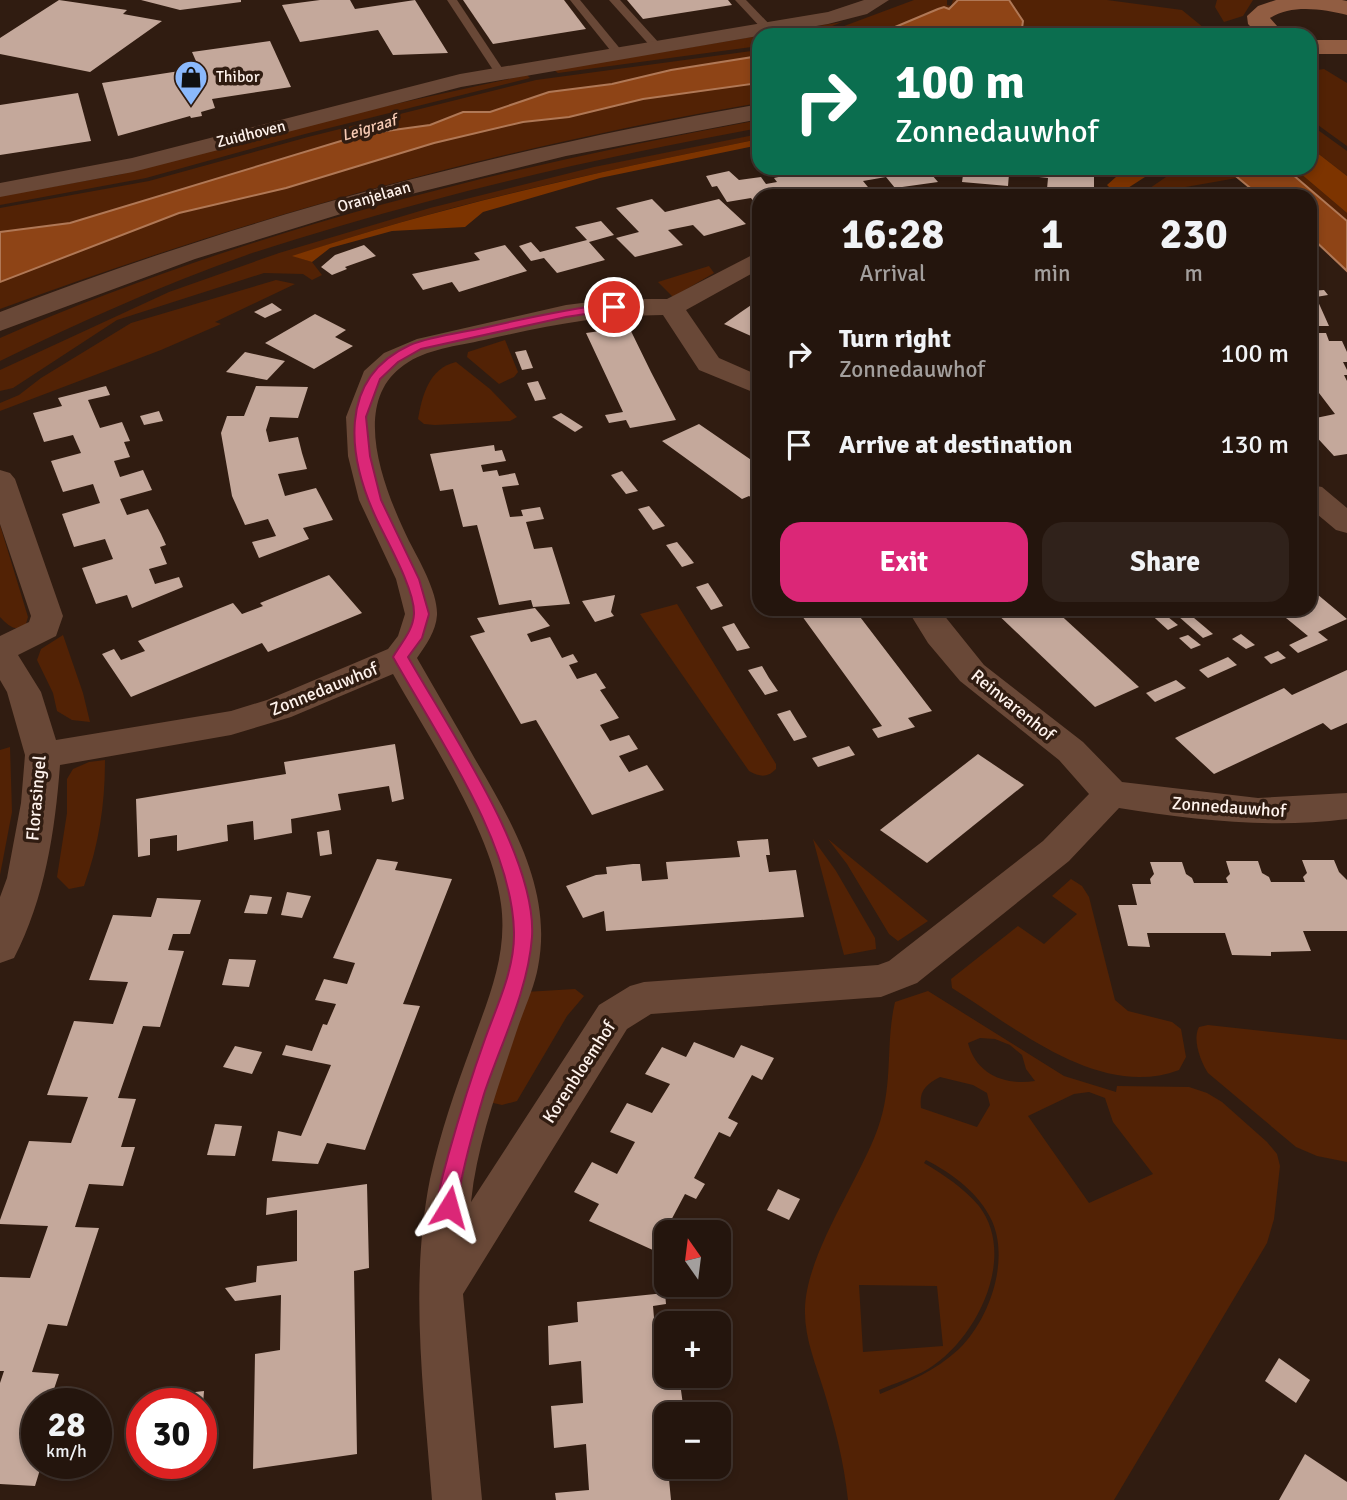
<!DOCTYPE html>
<meta charset="utf-8">
<style>
:root{--surface:#24150d;--page:#30221b;--text:#f1f3f6;--muted:#a39f9d;--line:#41342e;--accent:#db2777}
body{margin:0;font-family:Signika,sans-serif;background:var(--page);color:var(--text);height:100vh;display:flex;flex-direction:column;font-size:26px;white-space:nowrap}
*{box-sizing:border-box;margin:0}
p{font-size:23px;color:var(--muted)}
.icon{flex:none;width:38px;height:38px;fill:none;stroke:currentColor;stroke-width:2;stroke-linecap:round;stroke-linejoin:round}
.map{position:relative;flex:1;overflow:hidden}
.panel{position:absolute;left:752px;top:189px;width:565px;height:427px;display:flex;flex-direction:column;background:var(--surface);border-radius:21px;box-shadow:0 4px 10px #0003,0 0 0 2px var(--line)}
.panel>*{flex:none}
.guide{position:absolute;left:752px;top:28px;width:565px;height:147px;border-radius:21px;box-shadow:0 4px 10px #0003,0 0 0 2px var(--line);background:#0b6e4f;color:#fff;overflow:hidden}
.needle{width:46px;rotate:346deg}
.buttons{position:absolute;left:654px;top:1220px;display:grid;gap:14px}
.buttons a{display:grid;place-items:center;width:77px;height:77px;border-radius:14px;background:var(--surface);box-shadow:0 4px 10px #0003,0 0 0 2px var(--line);font-size:35px}
.speed{position:absolute;left:21px;top:1388px;display:flex;gap:14px;font-size:35px;font-weight:700;text-align:center}
.speed>*{display:grid;place-content:center;width:91px;height:91px;border-radius:50%;background:var(--surface);box-shadow:0 4px 10px #0003,0 0 0 2px var(--line);line-height:1}
.speed small{font-size:18px;font-weight:400}
.speed .limit{border:10px solid #d22;background:#fff;color:#111}
.pin{position:absolute;display:grid;place-items:center;width:60px;height:60px;color:#fff;margin:-30px;border:4px solid #fff;border-radius:50%;box-shadow:0 2px 7px #0007}
.me{position:absolute;width:77px;margin:-38px;rotate:8deg;stroke-linejoin:round;filter:drop-shadow(0 0 5px #0008)}
.turn{display:flex;align-items:center;gap:24px;height:147px;padding:0 28px;font-size:32px}
.turn .icon{width:91px;height:91px;stroke-width:2.5}
.turn b{display:block;font-size:49px;line-height:60px}
.eta{display:flex;justify-content:space-evenly;align-items:center;height:119px;text-align:center}
.eta b{font-size:42px;font-weight:700;line-height:49px}
.action{display:flex;gap:14px;margin-top:auto;padding:14px 28px}
.action a{flex:1;height:80px;border-radius:21px;background:var(--accent);color:#fff;font-size:28px;font-weight:700;line-height:80px;text-align:center}
.action a+a{background:var(--page);color:var(--text)}
ul{padding:0;list-style:none}
li{display:flex;align-items:center;gap:21px;height:91px;padding:0 28px}
li div{flex:1}
li b{display:block;font-size:26px}
li em{font-style:normal}
.map>svg:first-child{display:block}
.green{fill:#522205;fill-rule:evenodd}
.forest{fill:#7d3400}
.water{fill:#8e4416;stroke:#b07856;stroke-width:2}
.building{fill:#c4a89b}
.lines{fill:none;stroke-linecap:round;stroke-linejoin:round}
.service{fill:#694837;fill-rule:evenodd}
.minor{fill:#694837;fill-rule:evenodd}
.tertiary{fill:#694837;fill-rule:evenodd}
.secondary{fill:#915d42;fill-rule:evenodd}
.route{fill:#db2777;stroke:#8e194d;stroke-width:2}
.labels{text-anchor:middle;dominant-baseline:central;stroke-width:7;stroke-linejoin:round;paint-order:stroke}
.far-poi-label{font-size:16px;fill:#fef2ec;stroke:#301c11;text-anchor:start}
.far-water-label{font-size:16px;font-style:italic;fill:#f7cbb5;stroke:#301c11}
.far-street-label{font-size:16px;fill:#fef2ec;stroke:#301c11}
.street-label{font-size:18px;fill:#fef2ec;stroke:#301c11}
</style>
<div class="map">
<svg width="1347" height="1500" viewBox="0 0 1347 1500">
<rect width="100%" height="100%" fill="#301c11"/>
<g class="green">
<path d="M914,0h33v5l4,1 2,-6h5l-10,9h-10l-62,26h-56z"/>
<path d="M1009,0h98l75,10 22,18 -33,7h-154l4,-4v-14z"/>
<path d="M1217,0h36l-10,16 -19,6 -9,-15z"/>
<path d="M842,22l-32,13h-50l-1,11 -201,27 -4,-3z"/>
<path d="M759,50v6l-88,14 -59,14 -63,8 -59,20h-27l-33,13 -66,9 -294,89 -70,9v-24l149,-27 159,-44 228,-57z"/>
<path d="M1324,69l23,14v63l-36,-26v-49z"/>
<path d="M527,75l3,3 -225,56 -159,44 -146,27v-9l118,-21 250,-65z"/>
<path d="M759,83v20c-259,44 -512,115 -759,206v-27l179,-69 102,-24 153,-46 80,-19 49,-6 80,-19z"/>
<path d="M759,120v8c-141,26 -281,57 -419,98 -32,10 -65,19 -96,30 -84,30 -164,66 -244,105v-23c242,-106 500,-170 759,-218z"/>
<path d="M1311,125l36,26v25l-36,-28z"/>
<path d="M759,134v5c-156,32 -314,65 -465,117l18,6 10,13 -10,5 -9,-6 -39,-1 -147,47 -104,68 -13,3v-21l169,-78 110,-39 151,-45 164,-41z"/>
<path d="M1179,168h47l11,10 -97,17z"/>
<path d="M1285,168h9l53,45v8z"/>
<path d="M709,266l5,7 -41,24 -15,-15z"/>
<path d="M276,280l19,4 -80,38 6,2 -60,26 -161,61v-8l19,-8 22,-17 90,-55z"/>
<path d="M505,340l13,32 -4,5 -15,7 -32,-27 1,-5z"/>
<path d="M456,362l34,27 27,28 -7,4 -75,4 -11,-1 -6,-5c4,-23 11,-51 38,-57z"/>
<path d="M0,525l28,92 -3,10c-12,4 -17,-2 -25,-10z"/>
<path d="M677,604l99,160v5c-9,9 -16,8 -27,2l-109,-157z"/>
<path d="M63,635l20,58 7,29 -18,-2 -15,-9 -4,-18 -16,-33 4,-11z"/>
<path d="M10,747l2,65 -12,63v-125z"/>
<path d="M105,760c0,45 -6,84 -21,126l-15,3 -12,-12 10,-64v-34l6,-10 16,-7z"/>
<path d="M813,839l23,32 39,67 1,11 -32,6z"/>
<path d="M828,839l100,82 -30,20 -9,-7 -42,-70z"/>
<path d="M1071,879l11,7 7,11 26,103 13,11 44,11 9,7 5,28 -7,13c-79,30 -163,-42 -227,-82l-1,-9 67,-53 26,18 33,-30 -25,-18z"/>
<path d="M575,989l9,7 -17,20 -50,85 -15,4 -13,-3 36,-110z"/>
<path d="M928,991l136,85 52,16 1,-6 72,1 18,6 15,9 45,40 10,12 3,12 -6,53 -7,24 -153,257h-266c-4,-38 -13,-73 -24,-109 -8,-26 -20,-54 -19,-82 1,-55 54,-128 73,-181 16,-45 7,-83 17,-126zM980,1038l15,1 15,6 12,10 4,14 9,12c-30,5 -59,-7 -67,-38zM940,1077l33,8 14,8 3,12 -13,22 -56,-19c-2,-17 4,-23 19,-31zM1089,1092l16,6 8,24 40,52 -64,29 -61,-87 46,-22zM926,1160c26,13 54,34 66,61 18,40 -3,99 -33,128 -24,22 -50,33 -79,45l-1,-4c16,-7 34,-12 49,-21 48,-29 90,-112 51,-163 -15,-18 -35,-31 -55,-43zM859,1285l78,1 6,60 -80,6z"/>
<path d="M1208,1025l139,15v122l-30,-6 -21,-9 -88,-74c-7,-11 -16,-33 -9,-46z"/>
</g>
<g class="forest">
<path d="M759,139v6l-159,33 -117,34 -18,15 -73,4 -62,17 -18,14 -20,-6c153,-51 310,-85 467,-117z"/>
<path d="M1311,148l36,28v37l-53,-45h17z"/>
<path d="M1126,168h33l-42,27 -10,-10z"/>
</g>
<g class="water">
<path d="M958,0h51l14,21 -1,7 -5,7h-141l62,-26 6,-2 5,2z"/>
<path d="M759,56v27l-116,16 -74,18 -46,5 -89,21 -148,45 -107,25 -179,69v-50l70,-9 294,-89 66,-9 33,-13h27l59,-20 63,-8 59,-14z"/>
<path d="M1226,168h59l62,53v50l-36,-34v-41h-51z"/>
</g>
<g class="building">
<path d="M59,0l68,10 -4,4 39,7 -72,51 -90,-18v-16z"/>
<path d="M141,0h100v2l-61,8z"/>
<path d="M320,0h30l5,9 60,-9 33,53 -55,2 -15,-25 -78,12 -18,-37z"/>
<path d="M463,0h101l22,29 -93,15z"/>
<path d="M627,0h101l4,5 -89,14z"/>
<path d="M270,41l21,46 -79,12 3,9 -14,4 1,4 -11,2 -1,-2 -72,20 -16,-53 97,-15 -7,-16z"/>
<path d="M78,93l13,48 -91,14v-50z"/>
<path d="M777,168h14l4,6 24,-3 -2,-2 4,-1h105l12,14 -43,6 -9,-11 -23,4 9,11 -26,4h-20l-6,-8 -24,3 3,5h-39v14l-9,-12 -24,4 -10,-16 -5,1 -6,-11 23,-5 10,9 22,-3 5,7 11,-2 -3,-4 9,-2z"/>
<path d="M964,168h143l1,6 -14,-1v20l-47,-4 1,-11 -27,-3 -12,-1 -1,12 -46,-4z"/>
<path d="M652,199l13,13 54,-13 27,25 -42,12 -11,-11 -25,5 15,15 -48,12 -19,-19 23,-6 -23,-24z"/>
<path d="M601,221l13,14 -25,7 16,18 -48,13 -13,-15 -13,3 -12,-15 12,-4 9,10 47,-12 -12,-13z"/>
<path d="M364,245l12,11 -31,11 2,2 -15,6 -11,-8 14,-12z"/>
<path d="M505,245l22,26 -68,21 -7,-10 -29,8 -11,-16 68,-14 -6,-7z"/>
<path d="M1324,290l4,5 -12,2 13,29h-18v-35z"/>
<path d="M760,299v41l-36,-16 17,-12z"/>
<path d="M272,303l10,7 -17,8 -11,-6z"/>
<path d="M315,314l31,16 -11,7 18,9 -39,23 -49,-26z"/>
<path d="M629,327l22,45 25,48 -46,8 -4,-8 -17,3 -4,-8 18,-3 -37,-79z"/>
<path d="M1311,333h15l3,8h13l5,11v10h-4l4,8v5h-3l3,6v73l-13,2 -23,-25v-12l24,-5 -16,-21h-8z"/>
<path d="M526,350l7,18 -11,2 -7,-18z"/>
<path d="M245,352l40,9 -18,19 -41,-8z"/>
<path d="M538,381l8,18 -11,2 -8,-18z"/>
<path d="M106,386l4,9 -22,5 12,28 22,-6 8,19 -6,1 6,15 -16,4 6,16 23,-7 9,20 -32,9 7,16 21,-6 13,25 5,11 -6,2 7,17 -18,5 6,15 24,-7 4,10 -51,21 -5,-13 -31,9 -14,-36 31,-9 -8,-20 -31,8 -12,-33 38,-11 -7,-19 -30,8 -12,-31 30,-8 -8,-18 -29,7 -11,-29 29,-7 -4,-8z"/>
<path d="M256,386l52,1 -10,31 -28,-1 -4,13 3,12 29,-5 4,16 5,16 -29,5 7,22 31,-8 17,32 -30,8 6,11 -50,19 -7,-16 24,-6 -8,-17 -23,6 -13,-29 -11,-63 6,-17h17z"/>
<path d="M159,411l4,10 -19,4 -4,-9z"/>
<path d="M561,413l22,14 -8,5 -23,-15z"/>
<path d="M699,424l61,42v37l-11,-7 -7,3 -80,-58z"/>
<path d="M494,445l1,6 7,-1 4,11 -25,4 2,7 14,-2 2,6 16,-3 4,12 -17,2 8,30 13,-1 -2,-6 19,-3 4,12 -18,3 8,27 18,-2 18,57 -37,3 -2,-7 -32,5 -22,-80 -14,2 -10,-38 -13,2 -10,-37z"/>
<path d="M622,471l16,20 -12,3 -15,-19z"/>
<path d="M649,506l16,20 -12,4 -15,-21z"/>
<path d="M677,542l9,11 8,10 -12,4 -16,-22z"/>
<path d="M329,575l33,38 -94,39 -6,-9 -131,54 -29,-43 12,-5 7,11 24,-9 -7,-10 95,-38 9,11 21,-8 -3,-3z"/>
<path d="M708,583l8,12 7,11 -12,4 -15,-23z"/>
<path d="M1311,589l36,30 -29,13 10,8 -30,13 -9,-8 19,-9 -33,-27h36z"/>
<path d="M615,595l-4,17 3,4 -19,6 -13,-21z"/>
<path d="M535,608l15,18 -23,8 4,8 19,-5 12,21 11,-4 5,8 -9,3 8,14 19,-6 10,15 -6,2 19,28 -19,7 10,16 19,-6 9,14 -19,7 10,16 18,-7 17,25 -72,25 -56,-95 -15,4 -51,-88 15,-4 -8,-14z"/>
<path d="M808,609h46l78,102 -24,7 7,9 -37,11 -6,-9 10,-3 -80,-110 9,-3z"/>
<path d="M992,609h62l85,78 -44,20z"/>
<path d="M1145,609h13l20,16 -10,5z"/>
<path d="M1187,612l26,22 -10,4 -25,-22z"/>
<path d="M734,623l8,13 8,12 -13,3 -15,-24z"/>
<path d="M1241,634l14,11 -9,4 -14,-10z"/>
<path d="M1188,635l13,10 -10,4 -12,-11z"/>
<path d="M1278,651l8,7 -15,6 -7,-7z"/>
<path d="M1228,657l9,8 -29,13 -9,-8z"/>
<path d="M762,666l7,12 9,13 -13,4 -17,-25z"/>
<path d="M1347,670v53l-16,7 -8,-7 -109,51 -39,-36 109,-50 8,7z"/>
<path d="M1176,680l10,8 -31,14 -9,-9z"/>
<path d="M790,710l8,13 9,14 -13,4 -17,-27z"/>
<path d="M395,744l9,55 -12,3 -3,-16 -51,8 3,16 -50,9 1,14 -38,7 -1,-19 -26,4 1,16 -51,10v-16l-27,4v16l-12,2 -2,-58 150,-25 -2,-12z"/>
<path d="M849,746l6,9 -37,12 -6,-9z"/>
<path d="M978,754l46,31 -97,78 -47,-33z"/>
<path d="M329,830l3,24 -12,2 -3,-24z"/>
<path d="M768,839l2,16h-4l3,17 27,-2 8,47 -198,14 -2,-20 -21,7 -17,-32 30,-11 11,-1 -1,-7 27,-3h7l2,17 26,-2 -2,-17 74,-5 -3,-16z"/>
<path d="M377,859l21,3 -3,8 57,9 -49,125 17,2 -55,144 -38,-7 -9,21 -46,-3 6,-30 23,5 30,-71 -49,-10 4,-10 26,6 11,-27 4,1 9,-21 -21,-4 9,-21 23,5 8,-21 -22,-5z"/>
<path d="M1302,860h32l5,12 8,8v51h-44l8,20 -40,1v4l-39,-1 -7,-22h-78l3,14 -22,-1 -10,-41h19l-5,-21h19l-1,-5 4,-5 -4,-12h32l4,12 6,4 2,5h34l-2,-5 4,-4 -4,-13h32l4,12 7,4 2,5h34l-2,-5 4,-4z"/>
<path d="M287,892l24,4 -9,22 -21,-3z"/>
<path d="M250,895l22,2 -5,17 -23,-1z"/>
<path d="M157,898l44,2 -11,34h-17l-5,16 16,1 -24,76 -17,-1 -25,72 18,1 -15,48h14l-12,39 -34,-2 -14,43 24,1 -32,98 -19,-2 -16,48 27,2 -10,30h-12v59h5l-7,23 -35,-2v-101l4,-12h-4v-94l30,1 18,-52 -48,-2v-4l29,-79 42,2 17,-46 -41,-2 27,-74 39,3 15,-42 -39,-2 24,-65 38,2z"/>
<path d="M229,959l27,1 -7,27 -27,-2z"/>
<path d="M694,1042l40,16 7,-13 33,13 -12,22 -10,-5 -24,43 10,5 -8,14 -11,-5 -25,46 11,6 -9,15 -11,-5 -26,49 8,4 -1,9 -77,-35 10,-17 -25,-12 18,-30 25,12 18,-32 -25,-10 17,-29 25,10 18,-29 -25,-10 17,-27 24,10z"/>
<path d="M235,1046l27,6 -10,22 -29,-7z"/>
<path d="M215,1124l27,2 -7,30 -28,-1z"/>
<path d="M367,1184l2,84 -15,3 3,183 -104,15 2,-115 25,-4 1,-55 -46,6 -10,-13 31,-6 1,-16 40,-5v-51l-31,5 1,-17z"/>
<path d="M778,1189l22,10 -11,21 -22,-10z"/>
<path d="M665,1293l1,11 -13,2 5,59 9,-1v12h6l1,7h6l4,29 -21,3 4,51h10l-9,3 3,31h-115l-1,-7 34,-3 -3,-46 -32,4 -3,-42 32,-3 -2,-42 -32,4 -1,-39 30,-4 -1,-20z"/>
<path d="M1279,1358l31,22 -14,23 -31,-22z"/>
<path d="M204,1391l-1,13h-35l1,-9z"/>
<path d="M1305,1454l42,28v18h-68z"/>
</g>
<g class="lines">
<g class="service">
<path d="M447,0h10l49,74 -1,2h-8z"/>
<path d="M570,0h10l42,51v4h-8z"/>
<path d="M609,0h11l40,44v4h-8z"/>
<path d="M735,0h11l26,27v4h-8z"/>
</g>
<g class="minor">
<path d="M864,0h25l-22,14 -39,10 -367,63 -328,85 -133,25v-14l132,-25 328,-84 368,-62z"/>
<path d="M760,251v18l-74,41 33,48 41,18v19l-61,-25 -36,-55c-64,0 -117,11 -179,25 -27,6 -58,9 -80,25 -56,39 -18,128 5,176 10,19 29,52 28,74 -1,16 -11,30 -20,43 19,33 39,67 58,101 37,63 78,132 63,208 -4,22 -15,44 -22,66 -18,55 -39,111 -45,169l128,-197 31,-19 14,-4 234,-17 11,-4 154,-120 46,-47 -30,-34 -99,-79 -32,-38 -21,-34h32l45,56 99,77 39,40 136,16 89,-5v26c-77,10 -152,1 -228,-11l-50,53 -152,122 -36,14 -230,17 -24,15 -164,265 19,206h-50c-8,-108 -23,-215 -2,-321 10,-45 25,-89 41,-132 17,-48 37,-92 30,-143 -9,-72 -72,-166 -108,-230l-102,43 -60,18 -171,30c-5,66 -15,133 -46,193l-14,5v-66l7,-19 14,-75 4,-48 -18,-63 -7,-12v-44l29,-14 2,-6 -31,-92v-54l10,3 5,6 48,137 -7,20 -38,19 23,37 15,48 175,-29 36,-11 121,-51 10,-13 7,-22 -9,-35 -37,-79 -11,-44 -2,-39 18,-46 20,-18 33,-14 149,-34 48,-6h53z"/>
<path d="M1311,485l11,2 25,21v25l-11,-3 -25,-21z"/>
</g>
<g class="tertiary">
<path d="M1266,24l8,2 3,5 -2,4h-54l4,-5z"/>
<path d="M760,104v15l-194,37 -183,45 -188,58 -195,72v-19c247,-96 499,-162 760,-208z"/>
</g>
<g class="secondary">
<path d="M1276,0h66l5,1v14c-24,-6 -55,-11 -77,3l15,17h-26l-11,-11 -1,-8 11,-10z"/>
<rect x="1311" y="40" width="36" height="14"/>
</g>
</g>
<path class="route" d="M614,303l4,1v5l-52,8 -145,32 -23,13 -18,17 -14,38 4,39 11,44 38,79 10,35 -7,24 -14,19c40,71 129,199 124,280 -4,54 -31,106 -48,157 -8,27 -16,55 -22,83 -3,12 -1,25 -6,36l-7,3 -7,-3c-8,-16 2,-40 6,-57 11,-39 23,-78 37,-117 12,-34 30,-70 29,-107 -2,-90 -78,-198 -121,-275 8,-14 20,-26 21,-43 1,-24 -26,-71 -37,-94 -29,-62 -41,-141 33,-175 22,-9 50,-12 73,-17 43,-10 86,-19 131,-25z"/>
<defs>
<symbol id="shop-pin" viewBox="-11 -11 22 30"><path d="M0 17L-7.5 6A9.5 9.5 0 1 1 7.5 6Z" fill="#8bb9fc" stroke="#301c11"/><path d="M-5-2.5h2.3a2.7 3.5 0 0 1 5.4 0H5L5.5 6h-11ZM-1.5-2.5h3a1.5 2.3 0 0 0-3 0Z" fill="#111"/></symbol>
</defs>
<g fill-rule="evenodd">
<use href="#shop-pin" x="172" y="58" width="38" height="52"/>
</g>
<g class="labels">
<g class="far-poi-label">
<text x="216" y="77">Thibor</text>
</g>
<g class="far-water-label">
<text transform="translate(369 128) rotate(-17)">Leigraaf</text>
</g>
<g class="far-street-label">
<text transform="translate(251 134) rotate(-14)">Zuidhoven</text>
<text transform="translate(374 197) rotate(-16)">Oranjelaan</text>
</g>
<g class="street-label">
<text transform="translate(324 689) rotate(-22)">Zonnedauwhof</text>
<text transform="translate(1013 705) rotate(39)">Reinvarenhof</text>
<text transform="translate(36 798) rotate(-85)">Florasingel</text>
<text transform="translate(1229 807) rotate(4)">Zonnedauwhof</text>
<text transform="translate(579 1072) rotate(-57)">Korenbloemhof</text>
</g>
</g>
</svg>
<div class="buttons">
<a><svg class="needle" viewBox="-14 -14 28 28"><path d="M0-13l5 13h-10z" fill="#e53935"/><path d="M0 13l5-13h-10z" fill="#a39f9d"/></svg></a>
<a>+</a>
<a>−</a>
</div>
<div class="speed"><div>28<small>km/h</small></div><div class="limit">30</div></div>
<div class="pin" style="left:614px;top:307px;background:#d93025"><svg class="icon" aria-label="arrive" viewBox="0 0 24 24"><path d="M6 21V4h12l-3 4 3 4H6"/></svg></div>
<svg class="me" style="left:449px;top:1207px" viewBox="-20 -20 40 40"><path d="M0-17L14 15 0 8-14 15z" fill="#db2777" stroke="#fff" stroke-width="4"/></svg>
<div class="guide">
<div class="turn"><svg class="icon" aria-label="right" viewBox="0 0 24 24"><path d="M7 20v-9h11M14 6l5 5-5 5"/></svg><div><b>100 m</b>Zonnedauwhof</div></div>
</div>
<section class="panel">
<div class="eta">
<div><b>16:28</b><p>Arrival</p></div>
<div><b>1</b><p>min</p></div>
<div><b>230</b><p>m</p></div>
</div>
<ul>
<li><svg class="icon" aria-label="right" viewBox="0 0 24 24"><path d="M7 20v-9h11M14 6l5 5-5 5"/></svg><div><b>Turn right</b><p>Zonnedauwhof</p></div><em>100 m</em></li>
<li><svg class="icon" aria-label="arrive" viewBox="0 0 24 24"><path d="M6 21V4h12l-3 4 3 4H6"/></svg><div><b>Arrive at destination</b></div><em>130 m</em></li>
</ul>
<div class="action"><a>Exit</a><a>Share</a></div>
</section>
</div>
